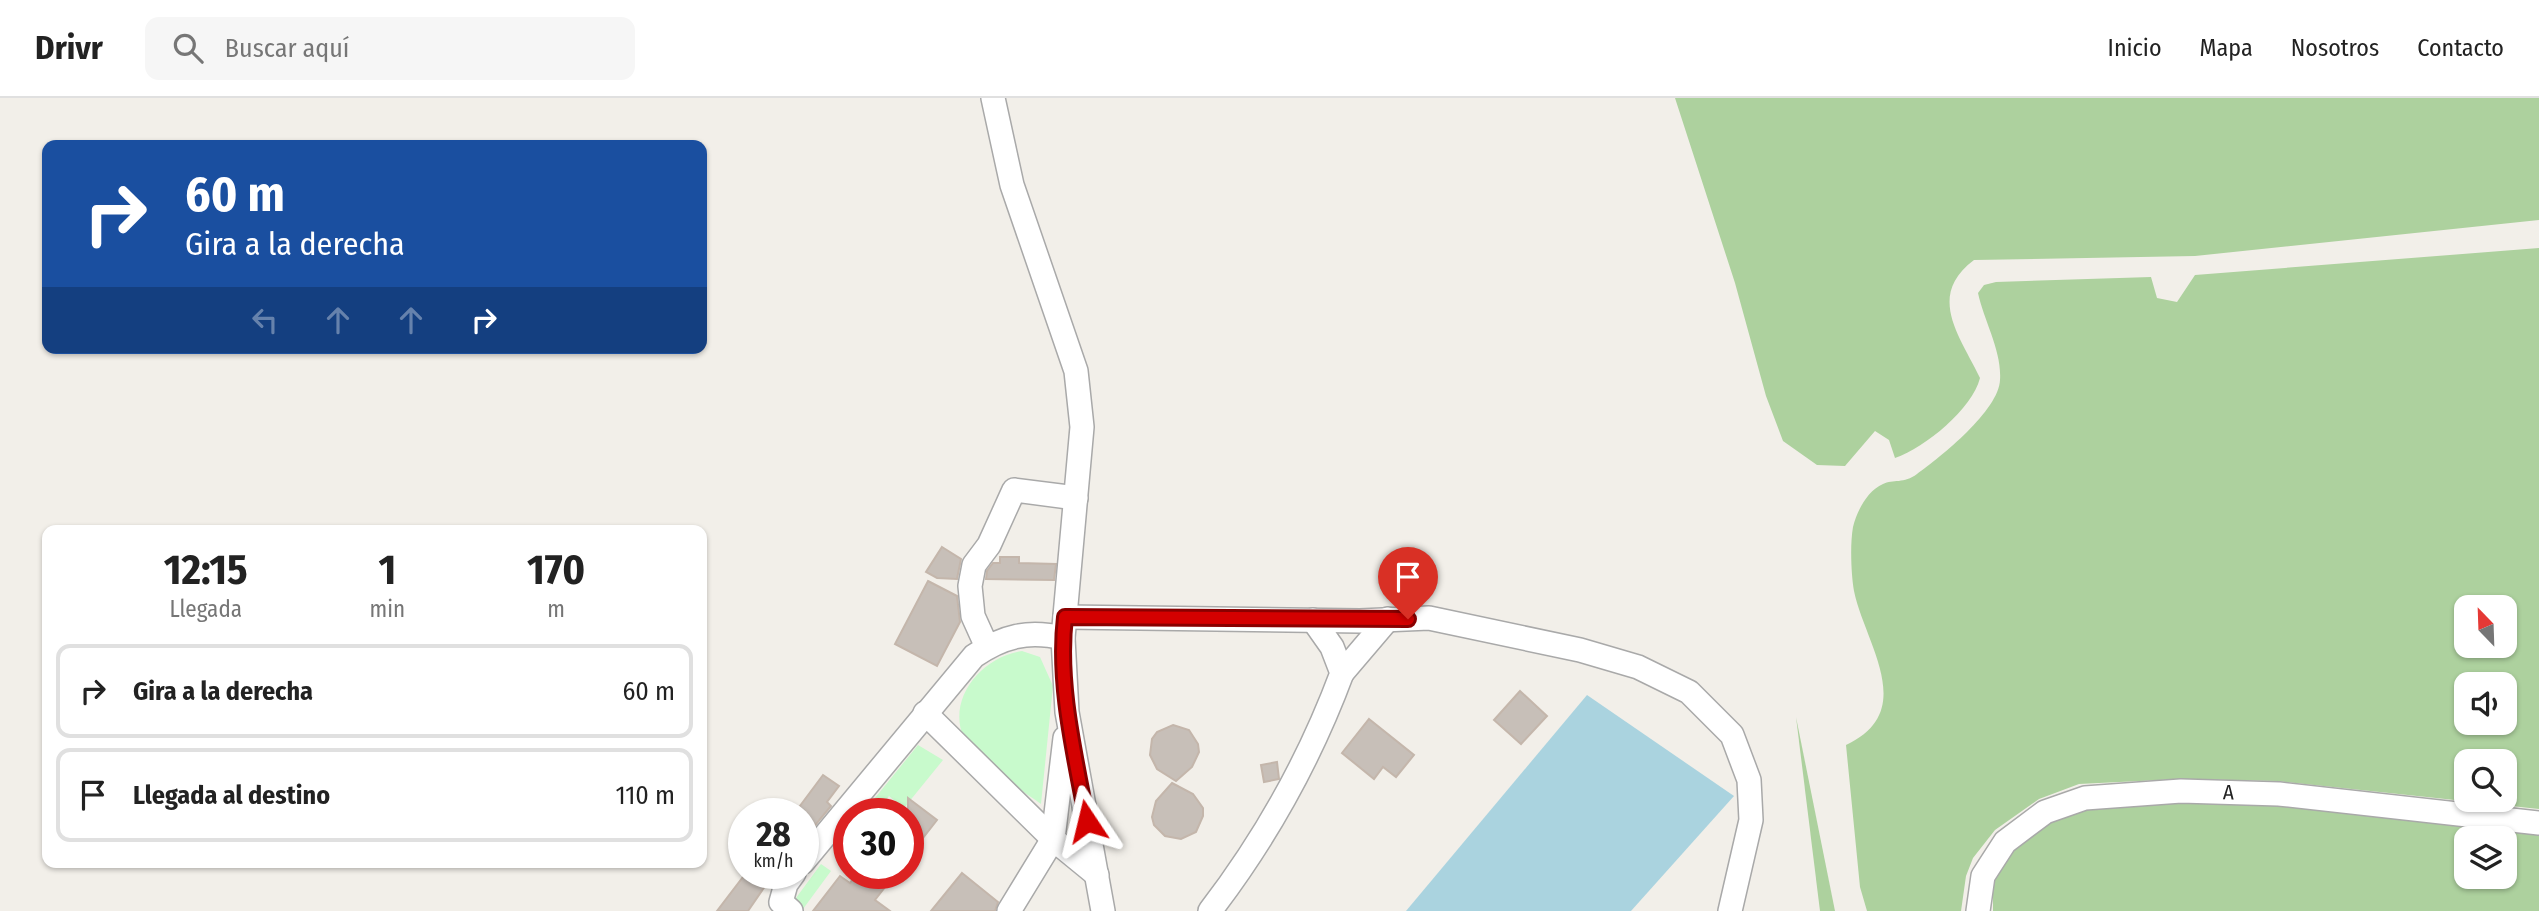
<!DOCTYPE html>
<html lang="es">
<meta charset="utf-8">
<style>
:root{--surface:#fff;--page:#f6f6f6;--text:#222;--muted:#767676;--line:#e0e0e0}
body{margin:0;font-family:"Fira Sans Condensed",sans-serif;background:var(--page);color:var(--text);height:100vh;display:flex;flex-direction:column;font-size:26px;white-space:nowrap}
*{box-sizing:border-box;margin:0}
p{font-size:23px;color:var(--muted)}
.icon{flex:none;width:38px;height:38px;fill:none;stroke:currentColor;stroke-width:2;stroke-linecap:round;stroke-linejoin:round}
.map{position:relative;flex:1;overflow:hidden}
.details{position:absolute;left:42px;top:427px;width:665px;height:343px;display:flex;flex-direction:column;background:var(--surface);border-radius:14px;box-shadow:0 2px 5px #0004}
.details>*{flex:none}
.top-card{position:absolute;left:42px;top:42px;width:665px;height:214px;border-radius:14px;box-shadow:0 2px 5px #0004;background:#1a4fa0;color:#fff;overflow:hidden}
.needle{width:46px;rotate:337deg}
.buttons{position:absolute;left:2454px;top:497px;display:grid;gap:14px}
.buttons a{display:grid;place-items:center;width:63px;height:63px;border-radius:14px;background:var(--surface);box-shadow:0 2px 5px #0004;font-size:35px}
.speed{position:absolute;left:728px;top:700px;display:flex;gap:14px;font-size:35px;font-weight:700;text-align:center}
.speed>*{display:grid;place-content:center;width:91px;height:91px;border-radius:50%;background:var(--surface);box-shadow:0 2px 5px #0004;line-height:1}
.speed small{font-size:18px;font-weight:400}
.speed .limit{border:10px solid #d22;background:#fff;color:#111}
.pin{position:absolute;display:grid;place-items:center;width:60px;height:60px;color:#fff;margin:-72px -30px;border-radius:50% 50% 50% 0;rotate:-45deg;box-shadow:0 0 7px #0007}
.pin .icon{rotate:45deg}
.me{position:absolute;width:77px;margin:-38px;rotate:350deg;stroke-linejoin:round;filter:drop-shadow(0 0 5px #0008)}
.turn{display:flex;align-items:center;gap:24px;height:147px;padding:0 28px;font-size:32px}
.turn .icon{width:91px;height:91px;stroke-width:2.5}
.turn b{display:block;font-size:49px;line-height:60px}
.lanes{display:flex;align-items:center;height:66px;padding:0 28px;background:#0003;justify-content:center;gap:35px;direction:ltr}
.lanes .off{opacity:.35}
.eta{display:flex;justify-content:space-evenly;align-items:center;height:119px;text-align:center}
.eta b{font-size:42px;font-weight:700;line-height:49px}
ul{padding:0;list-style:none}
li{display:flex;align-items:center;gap:21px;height:94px;margin:0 14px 10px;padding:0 14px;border:4px solid var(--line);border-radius:14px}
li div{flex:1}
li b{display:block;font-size:26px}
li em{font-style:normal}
header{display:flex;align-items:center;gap:42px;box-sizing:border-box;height:98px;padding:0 35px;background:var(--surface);border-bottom:2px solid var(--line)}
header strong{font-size:33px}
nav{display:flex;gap:38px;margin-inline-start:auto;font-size:24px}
.search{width:490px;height:63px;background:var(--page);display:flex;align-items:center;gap:18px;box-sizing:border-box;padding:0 24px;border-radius:14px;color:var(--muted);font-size:26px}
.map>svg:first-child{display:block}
.forest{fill:#add19e;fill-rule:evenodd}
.park{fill:#c8facc}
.water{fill:#aad3df}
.building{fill:#c7bfb8;stroke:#c4b6ab;stroke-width:2}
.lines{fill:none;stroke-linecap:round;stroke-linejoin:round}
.minor-casing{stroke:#a9a9a9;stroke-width:26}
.minor{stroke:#fff;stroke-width:23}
.route-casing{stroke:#8a0000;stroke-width:18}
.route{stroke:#d40000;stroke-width:12}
.labels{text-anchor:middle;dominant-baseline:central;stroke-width:5;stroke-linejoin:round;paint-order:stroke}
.street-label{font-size:21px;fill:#222;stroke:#fff}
</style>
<header>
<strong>Drivr</strong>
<div class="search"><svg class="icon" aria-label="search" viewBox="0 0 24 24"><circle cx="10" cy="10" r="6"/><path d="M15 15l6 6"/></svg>Buscar aquí</div>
<nav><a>Inicio</a><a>Mapa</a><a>Nosotros</a><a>Contacto</a></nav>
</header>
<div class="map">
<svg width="2539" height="813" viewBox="0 0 2539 813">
<rect width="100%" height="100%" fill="#f2efe9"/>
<g class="forest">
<path d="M1675,0h864v122l-344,36 -221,4c-48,36 -14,76 6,118 -8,31 -54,69 -85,80l-6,-18 -14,-9 -30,35 -28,-1 -34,-24 -17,-45 -31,-113z"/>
<path d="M2539,150v561l-262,-28 -97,-2 -101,5 -40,15 -44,31 -22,28 -7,18 -5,35h-94l-7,-24 -14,-142c73,-34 19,-101 8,-154 -3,-17 -4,-47 -1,-64 4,-16 14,-36 30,-43 10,-5 21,0 34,-10 24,-17 82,-64 83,-94 2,-29 -16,-59 -22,-87l6,-8 12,-3 155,-5 6,21 20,4 18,-27zM2466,509h38v39h-38zM2466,586h38v39h-38zM2466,663h38v39h-38z"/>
<path d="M1796,619l39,194h-15z"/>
<path d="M2179,704l97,3 263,29v77h-546v-32l20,-29 37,-29 36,-13zM2466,740h38v39h-38z"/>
</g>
<g class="park">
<path d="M1022,553l18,6 13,29 -12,118c-17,-12 -54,-35 -66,-49 -38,-42 -1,-97 47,-104z"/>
<path d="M918,647l25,15 -39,48 -15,-12 -14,18h-13z"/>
<path d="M821,766l10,7 -28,38 -10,-7z"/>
</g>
<path class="water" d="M1587,597l147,101 -103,115h-225z"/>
<g class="building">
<path d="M942,449l19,12 -4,20 -20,-1 -11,-6z"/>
<path d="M1000,459h19v6l37,1 -2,16 -68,-1 1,-8 6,-8h7z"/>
<path d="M928,483l29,15 3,26 -23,44 -42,-22z"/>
<path d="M1520,593l27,25 -26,28 -27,-24z"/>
<path d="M1369,621l45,36 -18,22 -13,-10 -9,12 -32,-26z"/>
<path d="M1173,627l16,5 9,14 1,8 -7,15 -16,14 -19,-12 -7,-14 2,-16 5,-7z"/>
<path d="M1277,664l2,17 -15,3 -3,-17z"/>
<path d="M823,677l16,11 -12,16 4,4 -28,34v-26h-9z"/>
<path d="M1172,685l21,11 10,14v8l-7,16 -15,7 -16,-3 -11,-11 -2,-8 4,-16z"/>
<path d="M908,700l29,22 -29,37z"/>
<path d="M746,775h28l-26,38h-31z"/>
<path d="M857,775h39l-21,27 15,11h-77l27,-35 10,7z"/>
<path d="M962,775l36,29 -3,9h-64z"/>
</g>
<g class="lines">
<defs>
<g id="minor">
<path d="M993,0l19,87 64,186 6,56 -19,211 4,74 36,199"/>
<path d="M1065,519l295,4 69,-3 151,32 58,17 51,25 43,43 17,45 2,40 -21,91"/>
<path d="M987,549l-14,-31 -3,-30 4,-21 15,-20 25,-55 62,8"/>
<path d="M1342,575l46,-54"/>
<path d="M925,615l128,126 44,36"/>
<path d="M803,764l171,-206c29,-20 54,-26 89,-18"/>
<path d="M791,813l-10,-9 5,-18 8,-11"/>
<path d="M1009,813l44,-72 12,-101"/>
<path d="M1210,813c56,-73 100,-152 132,-238l-10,-26 -19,-27"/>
<path id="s1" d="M1978,813l5,-35 22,-34 40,-30 40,-14 96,-7 98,3 260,29"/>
</g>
</defs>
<use href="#minor" class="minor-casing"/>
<use href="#minor" class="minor"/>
</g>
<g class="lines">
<defs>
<path id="route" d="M1087,723c-12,-65 -30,-138 -22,-204l343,2"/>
</defs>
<use href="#route" class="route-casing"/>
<use href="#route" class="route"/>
</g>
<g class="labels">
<g class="street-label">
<text stroke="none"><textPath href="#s1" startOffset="312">A</textPath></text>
</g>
</g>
</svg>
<div class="buttons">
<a><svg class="needle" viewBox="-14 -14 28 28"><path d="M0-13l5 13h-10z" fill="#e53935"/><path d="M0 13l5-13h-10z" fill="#767676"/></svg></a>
<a><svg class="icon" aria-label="sound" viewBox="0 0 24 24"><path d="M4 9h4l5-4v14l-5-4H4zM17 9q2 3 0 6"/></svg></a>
<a><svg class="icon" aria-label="search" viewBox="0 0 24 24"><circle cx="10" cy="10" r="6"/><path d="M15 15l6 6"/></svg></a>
<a><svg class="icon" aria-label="layers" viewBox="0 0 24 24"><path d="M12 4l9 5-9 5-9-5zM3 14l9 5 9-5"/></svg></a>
</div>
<div class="speed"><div>28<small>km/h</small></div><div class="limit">30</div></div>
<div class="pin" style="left:1408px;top:521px;background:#d93025"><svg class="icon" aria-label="arrive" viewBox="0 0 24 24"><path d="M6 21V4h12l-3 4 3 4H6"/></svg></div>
<svg class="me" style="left:1087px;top:723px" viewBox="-20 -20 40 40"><path d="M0-17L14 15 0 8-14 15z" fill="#d40000" stroke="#fff" stroke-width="4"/></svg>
<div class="top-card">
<div class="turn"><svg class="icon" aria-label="right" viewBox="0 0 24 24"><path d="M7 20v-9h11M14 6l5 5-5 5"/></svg><div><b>60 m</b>Gira a la derecha</div></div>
<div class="lanes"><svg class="icon off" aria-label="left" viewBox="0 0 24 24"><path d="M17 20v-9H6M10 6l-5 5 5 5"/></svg><svg class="icon off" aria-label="ahead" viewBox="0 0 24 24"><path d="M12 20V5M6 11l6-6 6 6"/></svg><svg class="icon off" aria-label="ahead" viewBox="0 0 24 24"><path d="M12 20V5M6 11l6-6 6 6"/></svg><svg class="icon" aria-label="right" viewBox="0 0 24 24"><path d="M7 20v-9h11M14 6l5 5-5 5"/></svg></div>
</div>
<section class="details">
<div class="eta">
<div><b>12:15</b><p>Llegada</p></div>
<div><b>1</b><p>min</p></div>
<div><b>170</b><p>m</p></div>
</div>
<ul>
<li><svg class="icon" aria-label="right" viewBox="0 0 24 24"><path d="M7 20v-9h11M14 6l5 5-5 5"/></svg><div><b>Gira a la derecha</b></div><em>60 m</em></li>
<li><svg class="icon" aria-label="arrive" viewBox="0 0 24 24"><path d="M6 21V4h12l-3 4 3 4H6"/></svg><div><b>Llegada al destino</b></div><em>110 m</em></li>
</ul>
</section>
</div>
